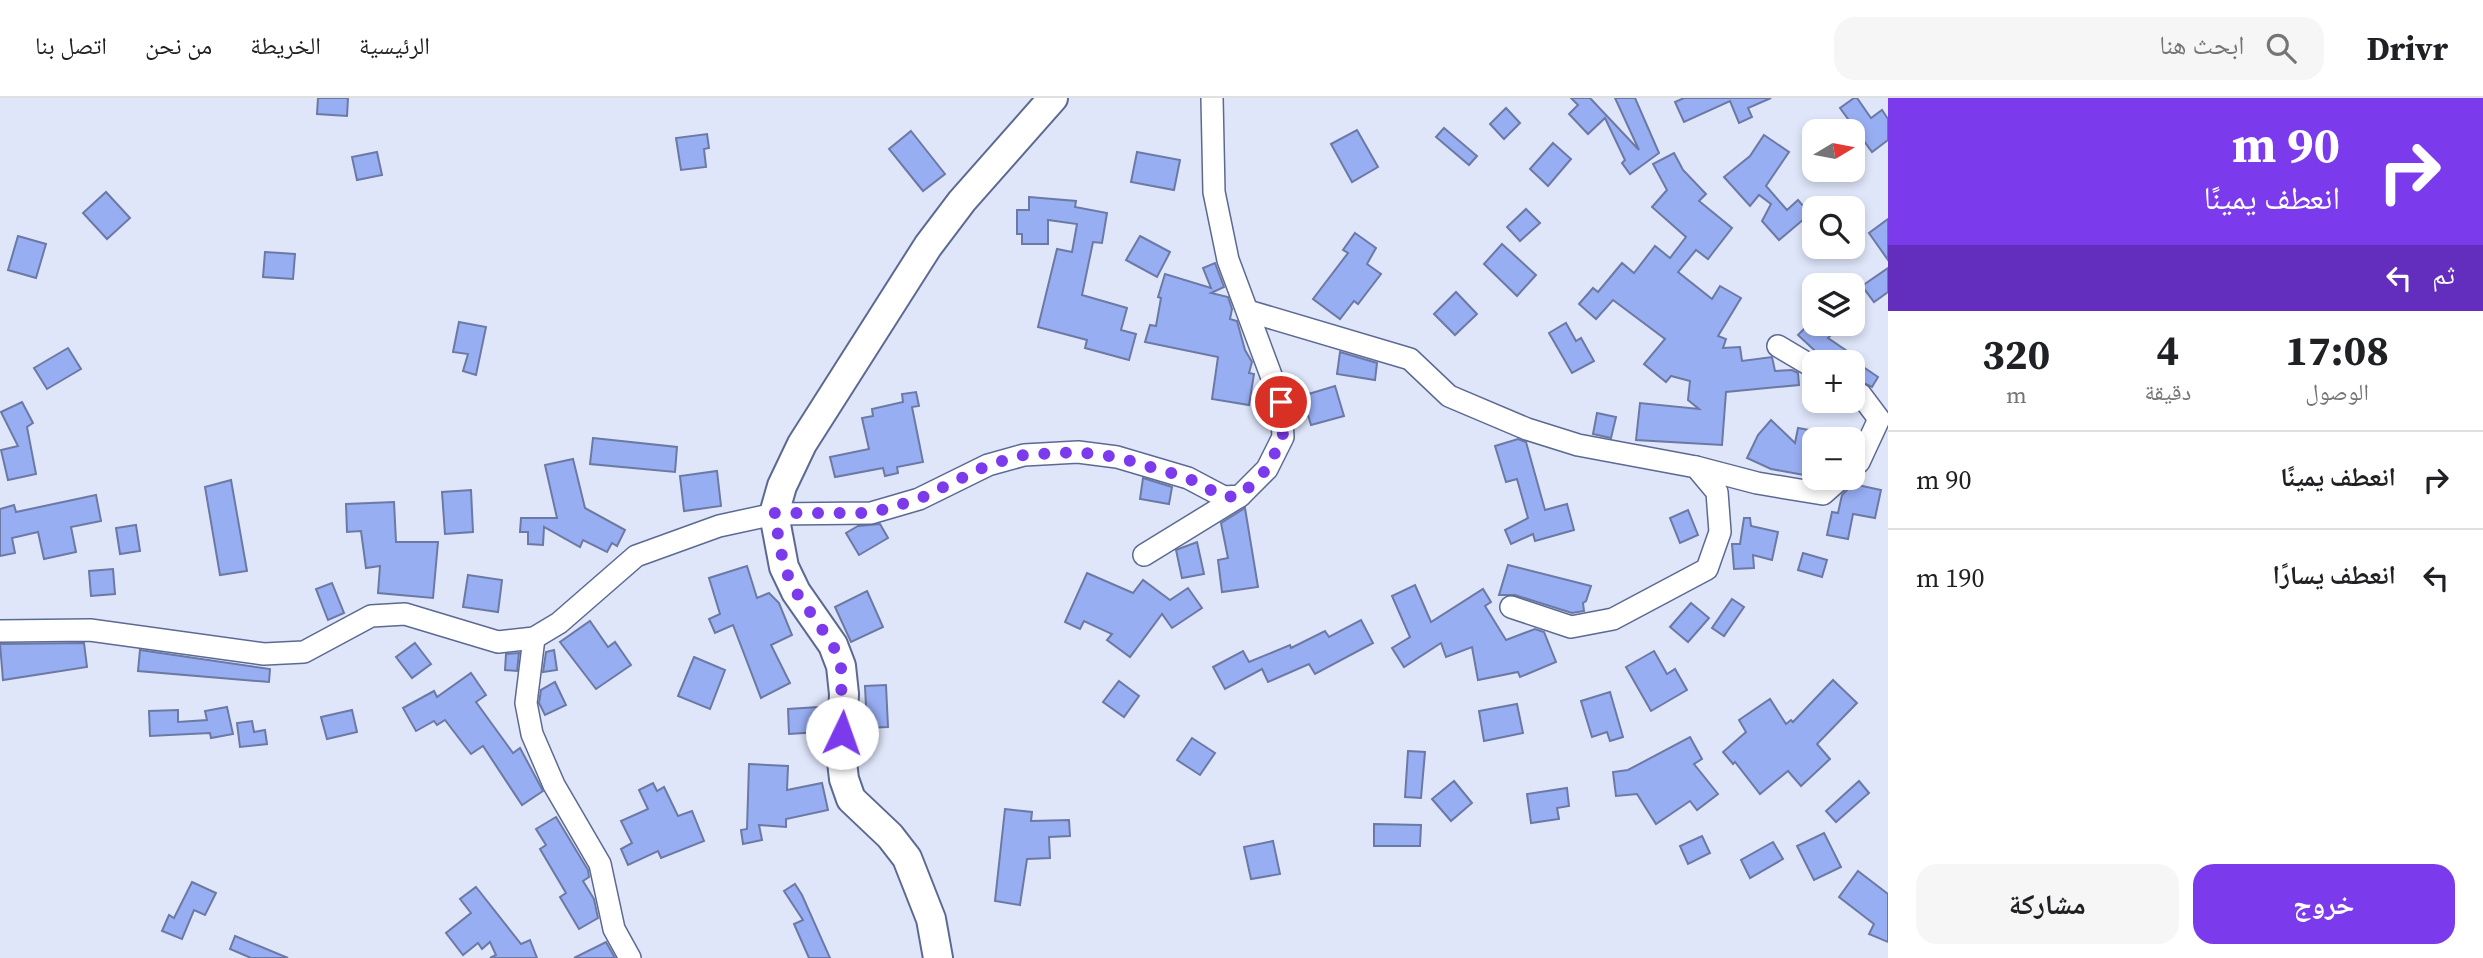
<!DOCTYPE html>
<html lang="ar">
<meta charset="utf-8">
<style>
:root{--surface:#fff;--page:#f6f6f6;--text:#202124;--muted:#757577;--line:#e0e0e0;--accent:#7c3aed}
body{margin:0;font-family:"Source Serif 4","Noto Naskh Arabic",serif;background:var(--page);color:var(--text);direction:rtl;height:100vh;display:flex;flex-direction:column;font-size:26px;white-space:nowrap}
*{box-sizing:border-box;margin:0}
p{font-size:23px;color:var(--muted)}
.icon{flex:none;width:38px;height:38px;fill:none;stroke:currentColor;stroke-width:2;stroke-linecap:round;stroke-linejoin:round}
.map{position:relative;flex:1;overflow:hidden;direction:ltr}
.side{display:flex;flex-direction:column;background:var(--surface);width:595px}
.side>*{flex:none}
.top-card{background:#7c3aed;color:#fff;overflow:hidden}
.needle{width:46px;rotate:80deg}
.fabs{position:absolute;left:1802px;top:21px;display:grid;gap:14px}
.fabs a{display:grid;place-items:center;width:63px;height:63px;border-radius:14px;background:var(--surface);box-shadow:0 4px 10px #0003;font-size:35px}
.pin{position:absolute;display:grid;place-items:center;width:60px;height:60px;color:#fff;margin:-30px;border:4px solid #fff;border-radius:50%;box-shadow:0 2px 7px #0007}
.me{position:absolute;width:77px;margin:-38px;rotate:3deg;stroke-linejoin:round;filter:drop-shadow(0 0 5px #0008)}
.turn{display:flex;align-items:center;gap:24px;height:147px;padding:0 28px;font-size:32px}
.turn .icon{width:91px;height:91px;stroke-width:2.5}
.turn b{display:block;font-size:49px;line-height:60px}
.then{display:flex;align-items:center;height:66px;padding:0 28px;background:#0003;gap:14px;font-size:26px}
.eta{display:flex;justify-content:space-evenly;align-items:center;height:119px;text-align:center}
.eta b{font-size:42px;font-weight:700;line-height:49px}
.button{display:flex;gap:14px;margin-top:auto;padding:14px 28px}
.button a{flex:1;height:80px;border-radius:21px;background:var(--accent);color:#fff;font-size:28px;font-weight:700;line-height:80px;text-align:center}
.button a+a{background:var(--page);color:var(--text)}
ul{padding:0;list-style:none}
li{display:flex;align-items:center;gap:21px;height:98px;padding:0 28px;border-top:2px solid var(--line)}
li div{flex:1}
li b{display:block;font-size:26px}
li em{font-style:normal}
header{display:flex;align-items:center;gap:42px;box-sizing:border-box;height:98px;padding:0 35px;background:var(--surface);border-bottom:2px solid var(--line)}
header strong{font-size:33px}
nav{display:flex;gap:38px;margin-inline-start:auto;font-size:24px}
.search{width:490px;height:63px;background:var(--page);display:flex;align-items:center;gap:18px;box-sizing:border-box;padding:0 24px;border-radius:21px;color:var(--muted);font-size:26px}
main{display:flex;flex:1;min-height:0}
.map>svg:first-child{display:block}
.building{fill:#98aef3;stroke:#6b79a4;stroke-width:2}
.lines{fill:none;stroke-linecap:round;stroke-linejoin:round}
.minor-casing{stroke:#5c6993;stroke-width:24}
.secondary-casing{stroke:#5c6993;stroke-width:32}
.minor{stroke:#fff;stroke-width:21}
.secondary{stroke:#fff;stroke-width:28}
.route{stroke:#7c3aed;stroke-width:12;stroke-dasharray:0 21.6}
</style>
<header>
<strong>Drivr</strong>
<div class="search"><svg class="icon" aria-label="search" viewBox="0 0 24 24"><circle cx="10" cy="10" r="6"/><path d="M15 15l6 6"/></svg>ابحث هنا</div>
<nav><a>الرئيسية</a><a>الخريطة</a><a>من نحن</a><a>اتصل بنا</a></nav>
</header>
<main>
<section class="side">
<div class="top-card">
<div class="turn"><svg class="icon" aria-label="right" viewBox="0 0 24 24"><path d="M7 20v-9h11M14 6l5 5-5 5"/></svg><div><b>90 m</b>انعطف يمينًا</div></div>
<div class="then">ثم<svg class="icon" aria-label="left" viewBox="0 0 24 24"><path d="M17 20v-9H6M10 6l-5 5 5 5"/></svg></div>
</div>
<div class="eta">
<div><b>17:08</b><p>الوصول</p></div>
<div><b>4</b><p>دقيقة</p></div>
<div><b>320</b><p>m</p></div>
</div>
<ul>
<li><svg class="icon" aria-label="right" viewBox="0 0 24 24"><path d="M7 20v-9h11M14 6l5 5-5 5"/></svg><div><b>انعطف يمينًا</b></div><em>90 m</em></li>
<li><svg class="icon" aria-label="left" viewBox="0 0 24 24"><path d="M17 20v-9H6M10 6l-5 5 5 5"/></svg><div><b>انعطف يسارًا</b></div><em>190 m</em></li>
</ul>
<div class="button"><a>خروج</a><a>مشاركة</a></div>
</section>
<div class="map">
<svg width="1888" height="860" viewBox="0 0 1888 860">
<rect width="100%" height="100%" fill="#dfe6fa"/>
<g class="building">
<path d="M318,0h30l-1,18 -30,-2z"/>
<path d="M1571,0h19l49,52 -24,-52h20l24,55 -29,21 -8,-11 3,-3 -20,-42 -17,16 -19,-20 9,-9z"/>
<path d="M1684,0h87l-23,10 4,9 -13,6 -9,-22 -46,21 -9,-20z"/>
<path d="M1854,0h3l14,20 11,-8 6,9v21l-16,12 -32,-44z"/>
<path d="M1506,10l14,15 -16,16 -14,-15z"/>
<path d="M1444,30l33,28 -8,9 -33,-28z"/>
<path d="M1357,32l21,37 -26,15 -21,-38z"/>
<path d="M911,33l34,43 -22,17 -34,-42z"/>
<path d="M707,36l2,14 -5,1 2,18 -25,3 -5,-32z"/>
<path d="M1764,37l25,17 -23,34 21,24 11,-10 12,14 -31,26 -17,-19 9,-17 -12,-9 -9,11 -26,-29 26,-21z"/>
<path d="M1553,45l18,16 -23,27 -18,-17z"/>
<path d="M377,54l5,23 -25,5 -5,-23z"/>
<path d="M1137,54l43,8 -6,30 -43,-8z"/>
<path d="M1674,55l9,17 23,24 -7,7 33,27 -24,31 -12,-9 -18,22 34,27 8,-13 21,12 -23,38 8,3 -3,9 17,-1 2,14 30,-4 3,14 17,-1 6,3 1,12 -73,7 -4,53 -86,-5 4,-37 59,6 -11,-9 2,-19 -19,-5 -5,6 -22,-18 21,-25 -52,-39 -17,19 -17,-15 14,-16 5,4 24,-29 12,10 21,-27 15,12 16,-21 -34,-30 15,-17 -14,-26z"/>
<path d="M106,94l24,26 -23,21 -24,-26z"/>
<path d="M1029,99l47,4 -1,6 32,6 -5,30 -9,-1 -11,53 45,13 -6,22 15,4 -7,26 -44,-12 2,-8 -49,-13 19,-78 15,3 5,-28 -29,-4v24h-26v-10h-5v-24h12z"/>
<path d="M1526,111l14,14 -20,18 -13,-14z"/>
<path d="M1888,121v41l-19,-27z"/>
<path d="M1355,135l21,15 -9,16 14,10 -23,30 -4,-3 -14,18 -27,-20 35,-46 -5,-3z"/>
<path d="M18,138l28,8 -10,34 -28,-8z"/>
<path d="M1140,138l30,16 -13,25 -31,-17z"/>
<path d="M1502,146l34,31 -19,21 -33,-32z"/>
<path d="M265,154l30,2 -2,25 -30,-2z"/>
<path d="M1215,165l9,24 -13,6 17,4 4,12 -2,10 7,2 8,29 7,12 -3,11 5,1 -5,31 -37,-6 6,-42 -73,-15 5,-17 6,1 5,-28 -3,-1 7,-23 46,14 -8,-20z"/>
<path d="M1888,170v24l-14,10 -12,-16z"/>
<path d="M1456,194l21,22 -22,21 -21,-21z"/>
<path d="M1812,223l3,3h27l-14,14 22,15 -7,9h-16l-29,-27z"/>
<path d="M459,224l27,5 -10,48 -13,-4 5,-17 -15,-2z"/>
<path d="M1566,225l10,18 5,-3 13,23 -22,12 -23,-40z"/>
<path d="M68,250l13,21 -34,20 -13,-21z"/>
<path d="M1340,254l37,11 -2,17 -38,-6z"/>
<path d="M1853,262l25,17 -6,10 -19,-9z"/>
<path d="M1335,288l9,30 -33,9 -9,-29z"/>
<path d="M916,294l3,14 -7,1 11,55 -26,5 1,6 -13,3 -2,-8 -48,9 -5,-20 39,-8 -7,-31 11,-2 -1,-7 31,-7 -1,-8z"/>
<path d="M22,304l11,21 -6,4 9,47 -28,6 -7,-30 17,-4 -17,-34z"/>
<path d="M1597,315l19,4 -5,21 -18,-4z"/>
<path d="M1771,322l24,23 3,-15 17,3v46l-44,-8 -24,-11 11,-23z"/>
<path d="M593,340l84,9 -2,25 -85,-8z"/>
<path d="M1518,341l8,3 19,68 22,-6 7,26 -39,11 -2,-7 -22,10 -6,-14 23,-12 -11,-39 -11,3 -11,-36z"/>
<path d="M573,361l12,49 40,22 -8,16 -5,-3 -5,9 -24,-12 -3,7 -36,-20 -1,18 -15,-1v-12h-8l1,-14h36l-12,-53z"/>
<path d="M717,373l4,35 -37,5 -4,-35z"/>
<path d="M1143,380l29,9 -3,17 -29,-5z"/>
<path d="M231,382l16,91 -27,4 -15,-88z"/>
<path d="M1853,386l28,6 -6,28 -22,-4 -5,25 -21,-4 5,-23 6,1 4,-18z"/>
<path d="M471,392l2,42 -28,2 -3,-42z"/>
<path d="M96,397l5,26 -30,6 5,25 -32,7 -6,-27 -26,6 3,15 -15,3v-47l14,-4 2,7z"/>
<path d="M394,404l2,40h42l-5,56 -55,-5 2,-27 -14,2 -5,-37 -14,1 -1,-28z"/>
<path d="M1245,410l13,79 -36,5 -4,-32 10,-2 -7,-35z"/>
<path d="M1688,412l10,25 -18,8 -10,-25z"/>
<path d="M1744,420h6l1,8 27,6 -6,28 -19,-5 1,13 -20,1 -2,-25h8z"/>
<path d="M880,426l8,14 -29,17 -13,-22 12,-7z"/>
<path d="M136,427l4,26 -20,3 -4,-26z"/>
<path d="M1197,444l7,32 -22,4 -6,-28z"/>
<path d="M1803,455l24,7 -5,17 -24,-7z"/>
<path d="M1508,467l83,21 -5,15 -3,2 1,8 -12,2 -57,-18h-16z"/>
<path d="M747,468l10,32 12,-5 10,10 13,32 -21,10 19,38 -29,15 -28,-73 -18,8 -6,-14 11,-5 -11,-36z"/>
<path d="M113,471l2,25 -24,2 -2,-25z"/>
<path d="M1087,475l46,20 10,-13 27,20 18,-12 14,20 -30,20 -10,-14 -32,43 -23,-17 5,-6 -28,-13 -4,8 -15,-7z"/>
<path d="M468,477l34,5 -4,32 -35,-5z"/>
<path d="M332,485l12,30 -16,7 -12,-31z"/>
<path d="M1415,487l16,37 52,-33 8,13 -6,4 21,34 29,-11 9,3 12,30 -36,15 -2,-5 -40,8 -6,-33 -26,10 -5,-14 -37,24 -12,-19 18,-11 -18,-41z"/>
<path d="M867,493l16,36 -32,15 -16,-35z"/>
<path d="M1732,501l12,8 -20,29 -12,-8z"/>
<path d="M1691,505l18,15 -21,24 -18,-15z"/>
<path d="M1361,522l12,23 -58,31 -6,-10 -41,18 -6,-13 -37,20 -12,-22 30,-16 6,11 41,-17 1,3 34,-17 4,6z"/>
<path d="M590,523l18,26 7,-5 16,23 -35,24 -36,-47z"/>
<path d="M84,545l3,24 -84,13 -3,-36z"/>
<path d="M415,545l16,21 -19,14 -16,-21z"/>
<path d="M140,552l130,19 -1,13 -131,-11z"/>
<path d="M554,552l3,20 -14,2 3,-20z"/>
<path d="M1654,553l13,23 8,-5 12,21 -36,21 -25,-44z"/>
<path d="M519,555l-2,18 -12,-1 1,-16z"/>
<path d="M694,559l31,13 -15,39 -32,-13z"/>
<path d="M471,575l15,22 -10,7 37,51 7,-5 23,43 -21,14 -39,-59 -12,8 -26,-34 -8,5 -3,-4 -18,10 -13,-23 31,-17 3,6z"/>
<path d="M1833,582l24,23 -40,41 13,15 -29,27 -13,-15 -28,23 -25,-32 -2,2 -10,-12 23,-20 -7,-12 31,-21 16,25 5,-4 2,2z"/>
<path d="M1119,583l20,15 -15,21 -21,-15z"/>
<path d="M555,584l11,23 -21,10 -6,-12 2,-13z"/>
<path d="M886,587l2,42 -21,1 -2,-42z"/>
<path d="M1610,594l13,45 -13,4 -3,-9 -15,5 -11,-36z"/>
<path d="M1517,606l6,29 -39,8 -5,-30z"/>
<path d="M227,609l6,27 -22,4 -1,-5 -60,3 -1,-25 29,-1v12l29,-2 -2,-9z"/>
<path d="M818,609l2,25 -31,2 -1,-25z"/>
<path d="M352,612l5,22 -30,7 -6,-22z"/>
<path d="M252,623l2,11 11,-2 2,14 -27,3 -3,-24z"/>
<path d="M1690,639l12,22 -8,5 24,30 -21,16 -7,-9 -34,23 -19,-30 -21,2 -3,-24 15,-2z"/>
<path d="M1192,640l23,15 -15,22 -23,-15z"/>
<path d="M1408,653l17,1 -4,46 -16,-1z"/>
<path d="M749,666l39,2 -1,24 35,-7 6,27 -42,9v8l-27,-2 3,15 -19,4 -2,-14 6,-1z"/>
<path d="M1454,683l18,22 -21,18 -19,-22z"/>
<path d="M1859,683l10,12 -33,29 -10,-11z"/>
<path d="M653,685l4,8 7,-4 14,29 14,-5 12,30 -43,17 -3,-7 -30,14 -7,-16 11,-6 -11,-22 27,-12 -9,-19z"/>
<path d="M1567,690l2,18 -12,2 2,11 -28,4 -4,-29z"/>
<path d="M1005,711l27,3 -1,9 38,-1 1,16 -21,1 1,21 -23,1 -7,46 -25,-4z"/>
<path d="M556,719l32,53 1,7 -6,4 11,18 4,19 -19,11 -19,-32 6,-4 -26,-44 6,-4 -10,-16z"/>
<path d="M1374,726l47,1 -1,21h-46z"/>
<path d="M1824,735l17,34 -27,13 -17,-34z"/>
<path d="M1702,738l8,17 -22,11 -8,-18z"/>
<path d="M1273,743l7,33 -29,5 -7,-32z"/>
<path d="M1773,744l10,17 -33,19 -9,-18z"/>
<path d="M1858,773l30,23v48l-19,-8 5,-10 -35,-27z"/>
<path d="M192,784l24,11 -11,22 -11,-5 -12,29 -20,-8 7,-16 5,3z"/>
<path d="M795,786l7,11 28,63h-21l-15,-34 9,-4 -19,-29z"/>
<path d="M476,789l45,57 9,-4 7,18h-47l6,-3 -6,-13 -8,7 -4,-6 -15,12 -17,-22 25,-20 -11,-14z"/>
<path d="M235,838l53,22h-37l-21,-9z"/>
<path d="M606,844l9,16h-41z"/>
</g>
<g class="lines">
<defs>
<g id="minor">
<path d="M1248,213l162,48 39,37 78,33 51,16 118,22 21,25 3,40 -13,37 -94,50 -42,8 -60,-20"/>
<path d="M1778,248l37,22"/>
<path d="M1853,293l8,4 18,24 -20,43 -6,5"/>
<path d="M1696,369l61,16 66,11 18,-16"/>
<path d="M1144,457l96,-59"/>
<path d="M0,533l90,-1 174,24 40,-2 67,-36 34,-2 93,28 36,-4 25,-15 77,-67 83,-30 55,-12 97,-1 48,-14 69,-34 36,-10 54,-3 39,5 71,21 36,19 16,-1 27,-27 16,-32 -2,-35 -53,-142 -14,-68 -2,-94"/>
<path d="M534,540l-8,65 6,31 22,51 46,79 14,65 16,29"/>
</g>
<path id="secondary" d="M938,860l-7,-39 -24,-61 -17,-22 -39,-37 -7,-20 -3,-26 3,-59 -3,-28 -8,-21 -37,-53 -12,-25 -10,-53 8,-28 20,-42 126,-198 34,-45 91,-103"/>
</defs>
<use href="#minor" class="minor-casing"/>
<use href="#secondary" class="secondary-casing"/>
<use href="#minor" class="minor"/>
<use href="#secondary" class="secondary"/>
</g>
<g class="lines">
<path class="route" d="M842,635l-1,-67 -8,-21 -37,-53 -12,-25 -10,-54h97l48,-14 69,-34 36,-10 53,-3 40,5 71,21 36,19 16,-1 27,-27 16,-32 -2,-35"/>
</g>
</svg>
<div class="fabs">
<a><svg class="needle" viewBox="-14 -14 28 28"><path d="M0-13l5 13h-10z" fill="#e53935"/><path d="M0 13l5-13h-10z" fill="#757577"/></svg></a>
<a><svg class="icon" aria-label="search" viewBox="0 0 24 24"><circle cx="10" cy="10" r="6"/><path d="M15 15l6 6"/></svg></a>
<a><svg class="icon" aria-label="layers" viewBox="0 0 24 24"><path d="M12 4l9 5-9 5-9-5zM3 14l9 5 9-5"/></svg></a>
<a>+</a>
<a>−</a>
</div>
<div class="pin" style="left:1281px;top:304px;background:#d93025"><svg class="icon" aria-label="arrive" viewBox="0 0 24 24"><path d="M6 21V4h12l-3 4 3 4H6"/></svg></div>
<svg class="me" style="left:842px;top:635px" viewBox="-20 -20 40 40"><circle r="19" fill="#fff"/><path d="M0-13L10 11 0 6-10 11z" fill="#7c3aed"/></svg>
</div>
</main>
